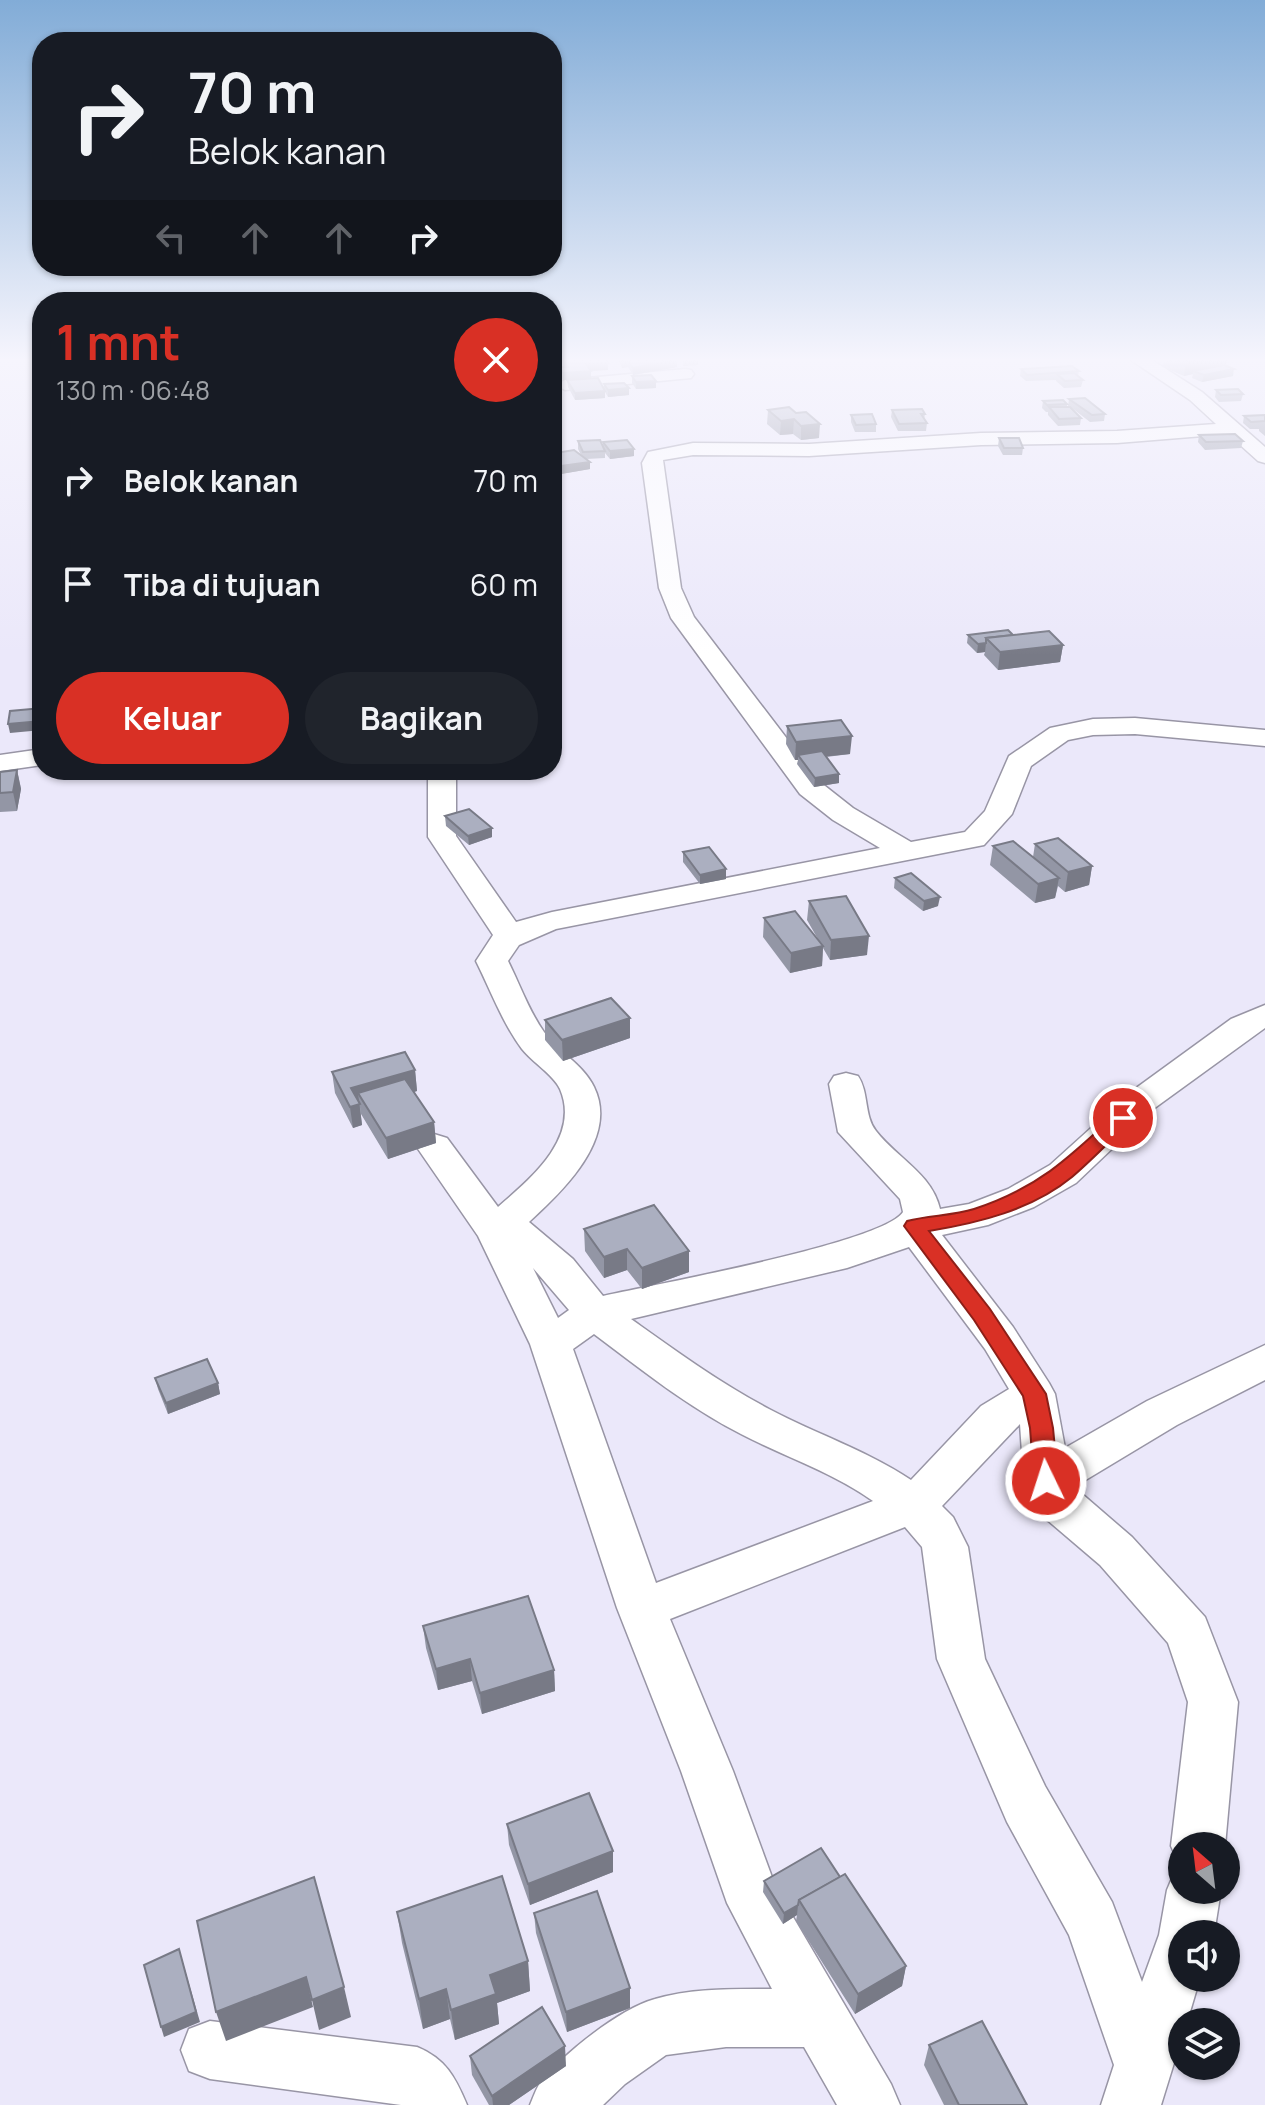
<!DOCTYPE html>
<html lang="id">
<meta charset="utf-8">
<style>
:root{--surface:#171b24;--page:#20242c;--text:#f1f3f6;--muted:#9ea1a6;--accent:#d93025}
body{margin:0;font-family:Manrope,sans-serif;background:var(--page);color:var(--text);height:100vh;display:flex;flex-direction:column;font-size:30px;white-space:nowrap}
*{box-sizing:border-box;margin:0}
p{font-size:26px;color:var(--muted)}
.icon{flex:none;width:44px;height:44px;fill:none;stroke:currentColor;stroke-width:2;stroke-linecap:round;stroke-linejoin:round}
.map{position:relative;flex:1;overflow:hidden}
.side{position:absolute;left:32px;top:292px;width:530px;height:488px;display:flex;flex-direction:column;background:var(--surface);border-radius:32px;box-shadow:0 2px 6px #0004}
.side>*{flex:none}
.top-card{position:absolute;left:32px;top:32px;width:530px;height:244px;border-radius:32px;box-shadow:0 2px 6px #0004;background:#171b24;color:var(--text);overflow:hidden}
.needle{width:52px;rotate:332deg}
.buttons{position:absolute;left:1168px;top:1832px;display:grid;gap:16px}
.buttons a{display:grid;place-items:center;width:72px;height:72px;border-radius:50%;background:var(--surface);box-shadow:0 2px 6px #0004;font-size:40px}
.pin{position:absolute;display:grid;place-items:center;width:68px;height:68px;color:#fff;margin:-34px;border:4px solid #fff;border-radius:50%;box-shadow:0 2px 8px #0007}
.me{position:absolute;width:88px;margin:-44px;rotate:356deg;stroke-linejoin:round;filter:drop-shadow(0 0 6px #0008)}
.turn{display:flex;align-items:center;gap:28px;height:168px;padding:0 24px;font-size:36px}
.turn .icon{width:104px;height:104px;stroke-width:2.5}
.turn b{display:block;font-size:56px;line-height:68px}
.lanes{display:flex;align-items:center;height:76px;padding:0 24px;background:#0003;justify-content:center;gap:40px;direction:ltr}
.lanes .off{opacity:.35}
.round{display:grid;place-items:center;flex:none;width:84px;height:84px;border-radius:42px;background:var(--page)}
.summary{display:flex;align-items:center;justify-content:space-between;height:136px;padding:0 24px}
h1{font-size:48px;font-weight:700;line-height:60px;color:var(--accent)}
.action{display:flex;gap:16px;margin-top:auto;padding:16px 24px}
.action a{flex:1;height:92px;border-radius:48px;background:var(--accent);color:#fff;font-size:32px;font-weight:700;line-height:92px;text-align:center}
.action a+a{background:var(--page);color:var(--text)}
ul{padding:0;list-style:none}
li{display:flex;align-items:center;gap:24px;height:104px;padding:0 24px}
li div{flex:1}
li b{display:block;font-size:30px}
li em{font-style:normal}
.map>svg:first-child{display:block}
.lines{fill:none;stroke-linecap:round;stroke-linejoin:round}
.street-casing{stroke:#9895a5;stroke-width:3}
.street{fill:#fff;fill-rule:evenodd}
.wall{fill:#9396a5}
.shaded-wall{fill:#787a86}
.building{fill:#abafc0;stroke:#787a86;stroke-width:2}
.route{fill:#d93025;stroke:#8d1f18;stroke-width:2}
</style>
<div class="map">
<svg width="1265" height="2105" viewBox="0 0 1265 2105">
<rect width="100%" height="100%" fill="#ebe8fa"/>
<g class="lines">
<defs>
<g id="street">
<path d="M1131,360h21l50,32 63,55v16l-7,-2 -30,-27 -111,9 -136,2 -172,11 -116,-1 -30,5 18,128 13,29 126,165 33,26 58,34 54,-10 20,-21 24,-55 41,-28 43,-9 42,-1 130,12v16l-130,-12 -42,1 -25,5 -37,26 -19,48 -28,31 -428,84 -37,16 -11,16c12,24 21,50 36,71 15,21 39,32 50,55 25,51 -31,104 -65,135l44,37 30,37c48,-11 280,-53 300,-84l-3,-13 -62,-67 -9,-48 5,-8 12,-3 12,3c11,16 6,40 18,55 21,27 56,43 64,78l29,-5 39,-15 42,-24 82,-74 99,-72 34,-14v23l-109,79 -80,76 -42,24 -46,18 -46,10 71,92 36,56 6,11 10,54 82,-47 118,-56v35l-88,45 -103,62 58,50 73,80 33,85 -13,144h-43v19l-3,-1 -8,-18 17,-144 -20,-59 -68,-78 -54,-46 -22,-38 -4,-57 -78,82 11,11 15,30 17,112 60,127 67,116 30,80 17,-47 8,-45 8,-19 7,-3v22h39l-7,44h-32v44h18l-13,44h-5v15l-21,68h-60l13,-40 -45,-130 -62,-113 -70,-163 -15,-112 -17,-20 -235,92 63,152 43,117 115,196 9,21h-63l-33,-58h-78l-60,8 -41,29 -22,21h-73c3,-7 6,-16 10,-22 23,-29 79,-74 115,-84 36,-11 79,-10 117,-10l-45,-86 -46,-132 -64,-163 -87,-264 -52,-108 -62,-90 5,-8 13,-4 13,4 51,69c32,-28 83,-69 62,-118 -7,-15 -27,-26 -38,-40 -20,-27 -31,-58 -46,-88l17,-26 -65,-98v-67h28v66l60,86 36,-10 328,-64 -47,-28 -33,-26 -129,-176 -12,-30 -17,-125 6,-11 45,-9 116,1 172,-11 136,-2 99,-7 -26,-24zM909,1247l76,102 24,40 -28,17 -70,74c-45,-30 -95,-46 -142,-71 -49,-26 -93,-58 -138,-90l216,-51zM533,1268l36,42 -11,8zM594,1334c48,36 94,73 147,100 44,23 91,38 132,67l-217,82 -83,-234z"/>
<path d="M685,369l6,1 3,4 -3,4 -126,12 -9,-5 9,-5z"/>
<path d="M42,749v16l-42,6v-16z"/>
<path d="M210,2021l207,26c29,12 38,30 50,58h-66l-191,-26 -21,-8 -8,-21 8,-21z"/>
</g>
</defs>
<use href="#street" class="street-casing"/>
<use href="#street" class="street"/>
</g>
<g class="wall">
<path d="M564,360l44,10 -18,1 1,7 -28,2 -4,-6v-7h5z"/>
<path d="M618,360h59v7l-44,8 -5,-8 -6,1z"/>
<path d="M1164,360h63l-1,6 7,10 -31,6 -10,-4 1,-4 -9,2 -21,-9z"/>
<path d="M1021,369l58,2 -1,5 5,4 -2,7 -17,1 -8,-7v-1l-30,1 -6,-5z"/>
<path d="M632,376l24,12 -20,1 -4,-6z"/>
<path d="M567,380l37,9v-5l25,11 -21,2 -3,-5v6l-30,2 -7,-13z"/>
<path d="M1216,390l27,4 -2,7 -22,1 -4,-5z"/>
<path d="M1069,399l36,15 -1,7 -14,1 -18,-14 9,10 -1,7 -22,1 -10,-11v-3h-2l-4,-4 1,-7 24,3v3h2l-1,-1z"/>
<path d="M768,410l28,3 23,25 -18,2 -8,-6 -13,1 -13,-11z"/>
<path d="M892,410l33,4 -1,6 3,3 -1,8h-28l-7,-14z"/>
<path d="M851,415l25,9v8h-21l-4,-10z"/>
<path d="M1265,415v21l-6,-5v-2h-9l-7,-6 1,-7z"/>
<path d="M1199,435l44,6 -2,7 -36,2 -7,-8z"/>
<path d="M999,438l24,10 -1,7h-19l-5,-9z"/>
<path d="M578,441l25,5v-4l31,14 -24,3 -5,-6v5l-19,1 4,3v7l-29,5 -9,-10v-14l4,3 25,2 -3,-6z"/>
<path d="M968,635h45l50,10 -3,17 -62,8 -14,-15 1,-3 -8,1 -10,-10z"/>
<path d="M787,726l63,28 -24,3 13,17v9l-25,4 -17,-23 1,-4h-3l-9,-16z"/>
<path d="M17,770l4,19 -4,22 -17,1v-40z"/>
<path d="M445,816l47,21 -23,8 -23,-19z"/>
<path d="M1035,844l57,22 -3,19 -24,7 -7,-6 -3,12 -20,5 -45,-38 3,-19 40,11z"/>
<path d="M683,852l43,17v10l-26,5 -17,-22z"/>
<path d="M895,878l43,28 -15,5 -29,-23z"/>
<path d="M809,901l58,54 -37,5 -7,-12 -1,18 -32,7 -27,-36 1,-19 55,23 -12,-21z"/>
<path d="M630,1018v20l-67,23 -18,-21v-20z"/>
<path d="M415,1070l2,21 -3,1 20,30 2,21 -48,16 -27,-45 -1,-7 2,18 -9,3 -18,-35 -3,-21z"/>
<path d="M584,1229l105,43 -47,17 -15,-19 -23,8 -19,-27z"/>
<path d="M155,1378l63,5 2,11 -52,20 -10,-25z"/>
<path d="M423,1626l131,44 1,21 -73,23 -10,-33 -34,9 -12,-42z"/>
<path d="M507,1824l106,48 -83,33 -21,-60z"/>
<path d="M840,1877l66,89 -4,20 -47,28 -59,-93 1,-6 -14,9 -20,-32 1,-11z"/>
<path d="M397,1912l131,49 2,30 -33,12 2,21 -44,16 -5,-21 -27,10 -21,-86z"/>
<path d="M534,1913l96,95 -63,24 -31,-99z"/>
<path d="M929,2045l98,60h-83l-20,-40z"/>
<path d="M470,2056l96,10 -57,39h-20l-17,-30z"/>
</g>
<g class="shaded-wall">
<path d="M677,360v7l-44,8v-7z"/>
<path d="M683,360h15v5l-15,1z"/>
<path d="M1198,360h29l-2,8 -32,3v3l-9,2 2,-14z"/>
<path d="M622,361h6v6l-6,1z"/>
<path d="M608,363v7l-22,1v-7z"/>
<path d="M1234,369l-1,7 -31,6 2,-7z"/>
<path d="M591,371v7l-28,2v-7z"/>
<path d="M656,381v7l-20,1v-7z"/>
<path d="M629,388v7l-21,2v-7z"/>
<path d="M605,391v7l-30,2v-7z"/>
<path d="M794,419l-1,15 -13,1 1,-14z"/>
<path d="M820,424l-1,14 -18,2v-14z"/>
<path d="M634,449v7l-24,3v-8z"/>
<path d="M590,462v7l-29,5v-8z"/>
<path d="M986,643l-1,9 -8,1 1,-9z"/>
<path d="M1063,645l-3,17 -62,8 2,-18z"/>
<path d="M42,721v9l-32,3 -2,-9z"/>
<path d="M852,736l-2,18 -49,5 -3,-4v5h-3l1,-18z"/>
<path d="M17,770l4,19 -4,22 -4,-19z"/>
<path d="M839,774v9l-25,4 1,-9z"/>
<path d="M492,828v9l-23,8 -1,-9z"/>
<path d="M1092,866l-3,19 -24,7 3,-20z"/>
<path d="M726,869v10l-26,5v-9z"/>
<path d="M1059,878l-4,20 -20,5 3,-19z"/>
<path d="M940,897l-2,9 -15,5 1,-10z"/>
<path d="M869,936l-2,19 -37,5 1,-20z"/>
<path d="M823,946l-1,20 -32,7 1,-20z"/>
<path d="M630,1018v20l-67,23 -1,-21z"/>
<path d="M415,1070l2,21 -51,14 -8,-12 4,32 -9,3 -3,-21 1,-19z"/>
<path d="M434,1122l2,21 -48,16 -2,-21z"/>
<path d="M627,1249v21l-23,8v-21z"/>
<path d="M689,1251v21l-47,17v-21z"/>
<path d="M218,1383l2,11 -52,20 -2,-11z"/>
<path d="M470,1659l2,22 -34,9 -2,-21z"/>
<path d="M554,1670l1,21 -73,23 -2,-21z"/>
<path d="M613,1851v21l-83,33 -2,-21z"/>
<path d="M798,1905l-1,10 -14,9 1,-11z"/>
<path d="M179,1949l21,73 -36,15 -3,-10z"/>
<path d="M528,1961l2,30 -33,12 2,21 -44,16 -4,-30 39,-35z"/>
<path d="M906,1966l-4,20 -47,28 3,-20z"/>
<path d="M306,1977l7,30 -87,34 -10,-29z"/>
<path d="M344,1987l7,30 -32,13 -7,-30z"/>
<path d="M630,1988v20l-63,24 -1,-20z"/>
<path d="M446,1989l4,30 -27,10 -4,-30z"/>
<path d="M565,2046l1,20 -57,39h-16l-1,-9z"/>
</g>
<g class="building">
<path d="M564,360h42l2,3 -22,1 5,7 -28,2 -4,-6h9z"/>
<path d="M621,360h56l-44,8 -5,-7z"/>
<path d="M1224,365l10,4 -30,6 -11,-4z"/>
<path d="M1072,366l7,5 -52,4 -6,-6z"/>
<path d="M1074,373l9,7 -18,1 -8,-7z"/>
<path d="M651,375l5,6 -20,1 -4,-6z"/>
<path d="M598,378l7,13 -30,2 -8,-13z"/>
<path d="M624,383l5,5 -21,2 -4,-6z"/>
<path d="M1238,389l5,5 -22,1 -5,-5z"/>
<path d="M1085,398l20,16 -13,1 -23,-16z"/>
<path d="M1063,400l4,4 -20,1 -4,-4z"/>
<path d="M789,407l7,6 10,-1 14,12 -19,2 -7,-7 -13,2 -13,-11z"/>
<path d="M1049,407h21l11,11 -22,1z"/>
<path d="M922,409l3,5h-4l6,9 -28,1 -7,-14z"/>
<path d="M872,414l4,10 -20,1 -5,-10z"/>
<path d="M1265,415v6l-14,1 -7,-6z"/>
<path d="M1235,434l8,7 -37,1 -7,-7z"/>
<path d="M999,438h20l4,10h-19z"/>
<path d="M600,440l5,11 -22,1 -5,-11z"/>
<path d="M627,440l7,9 -24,2 -7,-9z"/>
<path d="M552,450l4,3 18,-3 16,12 -29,4 -9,-9z"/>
<path d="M1008,630l5,5 -27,3v5l-8,1 -10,-9z"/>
<path d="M1049,631l14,14 -63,7 -14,-14z"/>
<path d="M42,708v13l-34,3 2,-13z"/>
<path d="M841,720l11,16 -56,6 -9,-16z"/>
<path d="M822,751l17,23 -24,4 -17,-23z"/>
<path d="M17,770l-4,22 -13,1v-21z"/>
<path d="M469,809l23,19 -24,8 -23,-20z"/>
<path d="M1058,838l34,28 -24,6 -33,-28z"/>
<path d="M1013,841l46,37 -21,6 -45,-38z"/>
<path d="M709,847l17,22 -26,6 -17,-23z"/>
<path d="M911,873l29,24 -16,4 -29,-23z"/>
<path d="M846,896l23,40 -38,4 -22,-39z"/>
<path d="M795,911l28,35 -32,7 -27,-35z"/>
<path d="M611,998l19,20 -68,22 -17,-20z"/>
<path d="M405,1052l10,18 -64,18 9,16 -10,3 -18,-35z"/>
<path d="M405,1079l29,43 -48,16 -28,-45z"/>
<path d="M654,1205l35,46 -47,17 -15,-19 -23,8 -20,-28z"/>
<path d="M207,1359l11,24 -52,20 -11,-25z"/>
<path d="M528,1596l26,74 -74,23 -10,-34 -34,10 -13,-43z"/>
<path d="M589,1793l24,58 -85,33 -21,-60z"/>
<path d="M821,1848l19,29 -41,23 -1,5 -14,8 -20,-32z"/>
<path d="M845,1874l61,92 -48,28 -59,-94z"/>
<path d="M502,1876l26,85 -38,14 6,19 -45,16 -5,-21 -27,10 -22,-87z"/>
<path d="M314,1877l30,110 -32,13 -6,-23 -90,35 -19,-91z"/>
<path d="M597,1891l33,97 -64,24 -32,-99z"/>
<path d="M179,1949l17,63 -35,15 -17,-62z"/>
<path d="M542,2007l23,39 -73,50 -22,-40z"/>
<path d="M982,2021l45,84h-68l-30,-60z"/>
</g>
<linearGradient id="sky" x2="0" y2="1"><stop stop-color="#82acd7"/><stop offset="0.55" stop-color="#f6f5fd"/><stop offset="1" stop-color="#f6f5fd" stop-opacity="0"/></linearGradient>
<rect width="1265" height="655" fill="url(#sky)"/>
<path class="route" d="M1123,1112l10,6 -3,4c-19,18 -38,38 -58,55 -40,33 -94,46 -143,54l61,78 56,85 7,34 5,53 -4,7 -8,3 -9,-3 -3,-7 -4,-53 -7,-32 -49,-76 -70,-94 3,-5c22,-6 45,-5 67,-12 64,-21 95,-51 143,-96z"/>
</svg>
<div class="buttons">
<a><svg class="needle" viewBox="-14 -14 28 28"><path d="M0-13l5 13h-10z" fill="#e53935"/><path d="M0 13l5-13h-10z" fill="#9ea1a6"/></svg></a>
<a><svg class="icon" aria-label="sound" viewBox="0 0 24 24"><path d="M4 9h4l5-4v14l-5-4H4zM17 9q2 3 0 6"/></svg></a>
<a><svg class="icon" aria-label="layers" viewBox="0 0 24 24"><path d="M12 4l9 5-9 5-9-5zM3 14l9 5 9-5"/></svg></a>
</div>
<div class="pin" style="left:1123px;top:1118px;background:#d93025"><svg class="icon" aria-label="arrive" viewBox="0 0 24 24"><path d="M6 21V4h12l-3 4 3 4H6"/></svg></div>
<svg class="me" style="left:1046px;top:1481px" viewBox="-20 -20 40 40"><circle r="17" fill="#d93025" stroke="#fff" stroke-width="3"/><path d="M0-11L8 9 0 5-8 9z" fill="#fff"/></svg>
<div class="top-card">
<div class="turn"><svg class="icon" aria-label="right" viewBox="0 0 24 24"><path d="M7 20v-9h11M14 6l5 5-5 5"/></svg><div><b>70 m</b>Belok kanan</div></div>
<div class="lanes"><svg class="icon off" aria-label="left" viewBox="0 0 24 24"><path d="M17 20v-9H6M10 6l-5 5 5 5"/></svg><svg class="icon off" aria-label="ahead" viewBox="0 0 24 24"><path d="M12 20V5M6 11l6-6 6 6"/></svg><svg class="icon off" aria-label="ahead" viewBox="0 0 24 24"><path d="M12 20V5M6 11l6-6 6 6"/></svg><svg class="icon" aria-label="right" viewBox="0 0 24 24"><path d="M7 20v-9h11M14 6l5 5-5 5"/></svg></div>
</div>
<section class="side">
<div class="summary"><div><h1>1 mnt</h1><p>130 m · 06:48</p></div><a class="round" style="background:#d93025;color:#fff"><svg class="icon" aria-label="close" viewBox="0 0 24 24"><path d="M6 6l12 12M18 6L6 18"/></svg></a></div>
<ul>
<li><svg class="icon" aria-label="right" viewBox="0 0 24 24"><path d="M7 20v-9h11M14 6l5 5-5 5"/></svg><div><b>Belok kanan</b></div><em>70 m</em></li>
<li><svg class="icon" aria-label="arrive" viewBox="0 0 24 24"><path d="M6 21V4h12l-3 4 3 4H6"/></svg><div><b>Tiba di tujuan</b></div><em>60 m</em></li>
</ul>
<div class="action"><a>Keluar</a><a>Bagikan</a></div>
</section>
</div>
